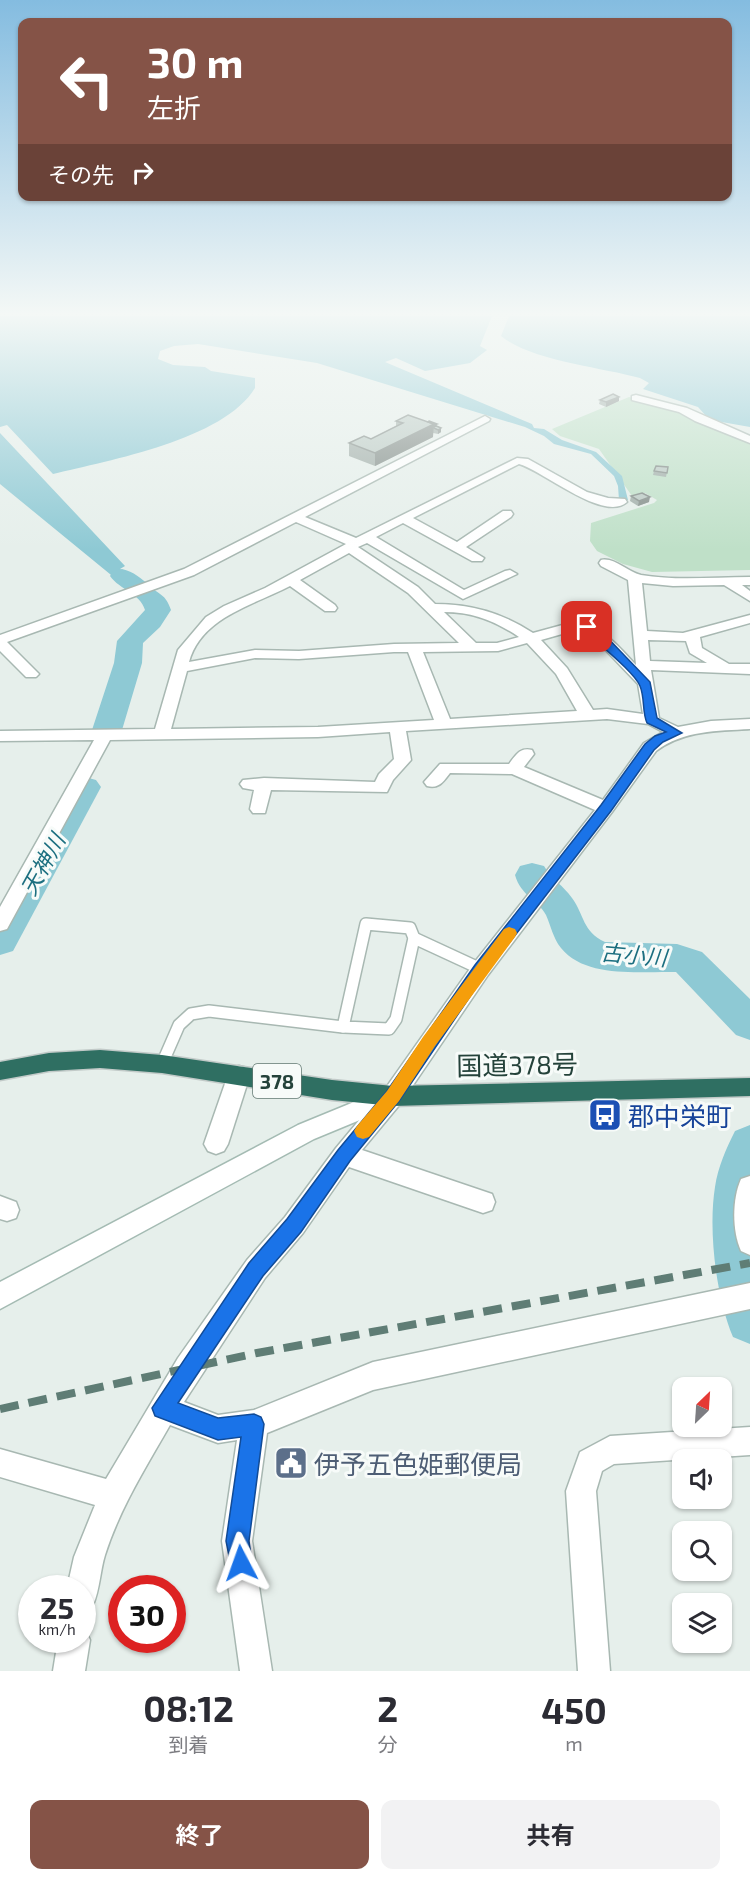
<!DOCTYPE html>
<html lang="ja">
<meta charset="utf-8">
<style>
:root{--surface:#fff;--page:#f2f2f3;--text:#2b2b33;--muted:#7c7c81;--accent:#855347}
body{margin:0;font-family:"Exo 2","Noto Sans JP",sans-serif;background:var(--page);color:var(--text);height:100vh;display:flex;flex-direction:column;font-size:22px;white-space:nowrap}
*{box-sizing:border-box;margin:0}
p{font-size:20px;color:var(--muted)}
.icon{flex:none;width:33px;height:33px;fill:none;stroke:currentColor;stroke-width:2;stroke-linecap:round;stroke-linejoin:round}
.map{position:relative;height:1671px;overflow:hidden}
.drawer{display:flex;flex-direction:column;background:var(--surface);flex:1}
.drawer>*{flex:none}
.banner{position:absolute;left:18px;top:18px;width:714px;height:183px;border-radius:12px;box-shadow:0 2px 4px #0004;background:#855347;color:#fff;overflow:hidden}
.needle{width:39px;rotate:25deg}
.fabs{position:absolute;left:672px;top:1377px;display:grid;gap:12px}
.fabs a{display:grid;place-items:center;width:60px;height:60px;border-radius:12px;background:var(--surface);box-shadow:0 2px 4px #0004;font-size:30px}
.speed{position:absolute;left:18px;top:1575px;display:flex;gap:12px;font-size:30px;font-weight:700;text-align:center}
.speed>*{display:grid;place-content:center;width:78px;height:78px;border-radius:50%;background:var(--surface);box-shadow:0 2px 4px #0004;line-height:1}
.speed small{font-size:15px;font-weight:400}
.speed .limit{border:9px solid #d22;background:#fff;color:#111}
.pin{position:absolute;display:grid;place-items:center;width:51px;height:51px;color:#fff;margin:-26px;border-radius:12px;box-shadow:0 3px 9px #0006}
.me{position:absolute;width:66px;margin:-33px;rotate:356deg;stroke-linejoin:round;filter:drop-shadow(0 0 4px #0008)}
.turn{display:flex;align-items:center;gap:21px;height:126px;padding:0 30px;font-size:27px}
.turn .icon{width:78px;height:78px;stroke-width:2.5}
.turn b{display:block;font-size:42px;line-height:51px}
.then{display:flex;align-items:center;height:57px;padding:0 30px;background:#0003;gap:12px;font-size:22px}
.eta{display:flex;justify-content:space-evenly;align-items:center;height:102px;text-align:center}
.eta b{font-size:36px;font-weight:700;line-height:42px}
.primary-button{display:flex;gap:12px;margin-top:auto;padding:12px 30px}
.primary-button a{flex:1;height:69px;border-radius:12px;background:var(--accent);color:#fff;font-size:24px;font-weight:700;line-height:69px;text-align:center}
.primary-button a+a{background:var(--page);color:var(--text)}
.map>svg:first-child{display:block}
.green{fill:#bfe0c8}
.water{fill:#8ec9d4}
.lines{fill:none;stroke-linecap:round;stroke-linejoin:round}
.river{fill:#8ec9d4;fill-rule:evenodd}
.lane-casing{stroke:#a8b8b2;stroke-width:14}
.street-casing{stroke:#a8b8b2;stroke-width:3}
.secondary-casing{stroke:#a4bbb3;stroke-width:3}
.highway-casing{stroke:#c2cac8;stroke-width:3}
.lane{stroke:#fff;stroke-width:11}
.street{fill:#fff;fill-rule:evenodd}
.secondary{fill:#fff;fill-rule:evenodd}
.highway{fill:#2f6f62;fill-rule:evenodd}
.rail{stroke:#5f7d75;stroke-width:8;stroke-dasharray:19 10;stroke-linecap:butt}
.wall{fill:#a1aea9}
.shaded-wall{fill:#838d89}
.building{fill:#bbcac4;stroke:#838d89;stroke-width:1.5}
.route{fill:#1a73e8;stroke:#114b97;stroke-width:1.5}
.slow{fill:#f59e0b}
.labels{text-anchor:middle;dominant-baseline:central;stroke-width:6;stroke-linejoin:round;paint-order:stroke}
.shield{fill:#f7fbf9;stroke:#637a73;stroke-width:1.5}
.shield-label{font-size:20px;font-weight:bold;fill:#24423a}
.water-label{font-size:22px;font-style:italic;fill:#1c6f80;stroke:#f7fbf9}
.near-street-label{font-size:26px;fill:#24423a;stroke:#f7fbf9}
.near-transit-label{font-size:26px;fill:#164399;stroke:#f7fbf9;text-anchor:start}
.near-service-label{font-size:26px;fill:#4e5e75;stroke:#f7fbf9;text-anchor:start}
</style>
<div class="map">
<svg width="750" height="1671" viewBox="0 0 750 1671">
<rect width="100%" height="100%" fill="#e6efeb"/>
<path class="green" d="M629,397c40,10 86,22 121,47v126l-98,2 -29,-8 -26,-13 -7,-10 1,-18 63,-20 3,-3 -12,-7 -13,3 -33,-47 -39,-13 -8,-7z"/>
<g class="water">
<path d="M0,316h492l-12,30 7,4 -17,13 -45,8 -29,-13 -11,4 147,62 2,4 10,1 18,11 34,12 26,24 6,24h-9l-1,-14 -4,-10 -23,-22 -37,-10 -10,-8 -19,-9 -208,-64 -119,-19 -24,2 -14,5 -2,8 15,6 32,2 6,4 44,7v10c-32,52 -145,72 -202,86l-46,-49 -7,2z"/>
<path d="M509,316h241v111l-34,-6 -9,-4 -9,-10 -55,-18 6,-6 -9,-5c-39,-11 -108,-17 -139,-42z"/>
<path d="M0,433l125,133 -5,3 7,5 -11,5 -116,-95z"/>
</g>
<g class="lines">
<g class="river">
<path d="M122,569c12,3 19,9 28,17 10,10 15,7 21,24l-11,17 -17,16 -1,20 -20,67 -5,6 -10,3 -10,-3 -5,-6 22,-67 3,-22 28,-31c-5,-17 -25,-20 -35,-34l3,-5z"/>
<path d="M85,777l11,3 5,7 -88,164 -13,4v-46l74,-129z"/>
<path d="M532,863l12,3c9,15 19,19 28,32 13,18 10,33 33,44l72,2 25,8 48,47v41l-14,-5 -60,-63c-35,-1 -90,7 -115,-24 -8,-10 -10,-22 -15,-33 -8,-15 -25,-19 -31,-40l5,-9z"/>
<path d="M750,1125v219l-17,-7c-17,-40 -25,-107 -18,-150 3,-20 11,-38 20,-56z"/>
</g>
<defs>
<g id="lane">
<path d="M366,924l44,4 4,10 -18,81 -7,10 -46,-2z"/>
<path d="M414,938l67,31"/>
<path d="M162,1064l17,-39 12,-11 18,-3 134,16"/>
</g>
<g id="street">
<path d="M636,395l51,13 63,28v7l-55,-22 -16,-9 -47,-12v-4z"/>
<path d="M485,416l5,3 -1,2 -184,96 51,21 161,-80 11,1 59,33 21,6 17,1 2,3c-23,21 -85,-32 -108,-38l-106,54 44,24 46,-31h8l2,3 -2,3 -45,30 18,11 -2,3h-10l-69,-38 -27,14 88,53 41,-19 5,-1 7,4 -54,25 -96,-56 -9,4 60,40 17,17c37,0 67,9 98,29l44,-12c26,6 41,25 59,44l-8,-85 -27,-14 -2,-3 2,-3c14,-3 26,12 40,15 35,6 73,2 109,2v8h-8l8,6v10l-26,-16 -51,1 -31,-3 5,48 36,2 67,-18v8l-50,14 2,11 27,16h21v10l-99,-4 8,48 19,9 33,-6 39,-2v10c-33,2 -66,1 -94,22l-44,61 -124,163 -87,128 -39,47 130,44 3,8 -3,8 -9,3 -134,-46 -46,66 -38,45 -81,124 34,13 36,-5 119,-48 377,-79v26l-377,81 -106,43 -15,108 20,130h-32l-18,-130 15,-101 -19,3 -48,-18c-24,42 -50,83 -65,130 -5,16 -5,34 -12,50l-11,4v-21h-15l7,-31 21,-52 -95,-28v-28l106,30 72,-121 69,-98 38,-43 51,-69 49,-59 89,-126 121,-153 -83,-36 -62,-1c-7,9 -11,16 -23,13l-3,-4 16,-18h69c7,-9 11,-17 23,-14l2,4 -10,13 79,33 41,-57 19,-11 -15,-8 -41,-5 -201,12 5,29 -18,20 -6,12 -116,-2 -6,23h-12l-3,-4 4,-19 -11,-2 -3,-4 3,-4 21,-2 111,4 4,-8 15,-15 -4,-27 -72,5 -208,3 -103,189 -7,2v-24l94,-167 -94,1v-10l155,-2 23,-79 28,-33 18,-11 41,-18 81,-44 -50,-22 -102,53 -187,67 32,32 -3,3h-10l-26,-26v-16l184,-66zM349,553l59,40 51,50 -65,1 -95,7 -44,-1 -66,12c12,-45 65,-57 101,-76l35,25h10l2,-3 -2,-3 -35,-25zM444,612c29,0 51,9 75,25l-22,6h-21zM576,630l17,7 45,47 5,30 -36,-5 -14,1 -26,-42 -26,-28zM648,640l38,1 4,12 17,10 -57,-2zM527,643l29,31 21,37 -127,8 -27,-67 75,-1zM394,652h14l26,68 -116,7 -147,2 16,-58 68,-13 44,1z"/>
<path d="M239,1066l8,2 3,7 -22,69 -4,7 -8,3 -8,-3 -4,-7 24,-69 3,-7z"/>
<path d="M750,1176v79l-9,-4c-9,-20 -9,-52 0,-72z"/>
<path d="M0,1196l16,6 3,8 -3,8 -9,3 -7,-2z"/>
<path d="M750,1427v28l-136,9 -12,7 -6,20 14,180h-32l-12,-180 14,-39 30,-16z"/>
<path d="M82,1628l3,1 5,11 -5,31h-32l5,-31h24z"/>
</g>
<path id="secondary" d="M393,1086l8,3 3,7 -3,7 -87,36 -314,170v-27l298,-157z"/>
<path id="highway" d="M100,1050l62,5 170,25 61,6 357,-8v18l-357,10 -61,-6 -170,-27 -62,-5 -51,3 -49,9v-18l49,-9z"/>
</defs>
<use href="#lane" class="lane-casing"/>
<use href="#street" class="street-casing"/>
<use href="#secondary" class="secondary-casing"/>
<use href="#highway" class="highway-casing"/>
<use href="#lane" class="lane"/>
<use href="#street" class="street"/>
<use href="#secondary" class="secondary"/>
<use href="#highway" class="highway"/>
<path class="rail" d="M0,1409l257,-56 493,-90"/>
</g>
<g class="wall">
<path d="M619,397v4l-13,6 -7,-3 1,-4z"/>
<path d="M396,421l41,3v2l4,6 -3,2 -5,-1v4l-58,29 -26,-10v-13l22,-4 25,-13z"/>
<path d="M668,467l-2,10 -13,-2 1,-4z"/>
<path d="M631,496l18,6 -11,4 -8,-5z"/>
</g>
<g class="shaded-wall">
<path d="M619,397v4l-13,6v-5z"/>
<path d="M434,424l-1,13 -58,29v-13z"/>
<path d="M441,428v4l-3,2v-4z"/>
<path d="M650,497l-1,5 -11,4 1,-5z"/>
</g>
<g class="building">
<path d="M613,394l6,3 -13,5 -6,-2z"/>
<path d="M408,415l26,9 -59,29 -26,-10 15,-7 7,3 32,-16 -7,-2z"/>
<path d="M429,421l8,3 -3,1 7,3 -3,2 -4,-2v-4l-6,-2z"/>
<path d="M656,466l12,1 -1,6 -13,-2z"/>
<path d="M642,493l8,4 -11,4 -8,-5z"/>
</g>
<linearGradient id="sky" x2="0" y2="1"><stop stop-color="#84bce0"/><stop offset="0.57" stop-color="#f4f8f6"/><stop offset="1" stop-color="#f4f8f6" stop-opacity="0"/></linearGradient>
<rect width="750" height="550" fill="url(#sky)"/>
<path class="route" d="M587,624l15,8 48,50 7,36 25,15 -19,9 -9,8 -43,61 -125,162 -87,128 -49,60 -49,71 -38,44 -85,127 40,15 36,-4 7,3 3,7 -15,117 3,22 -3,8 -8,4 -9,-4 -6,-30 15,-104 -23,3 -63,-24 -3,-8 97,-145 38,-44 51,-69 49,-59 88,-126 126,-160 44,-61 10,-8 11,-4 -19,-9c-5,-11 -2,-25 -7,-37 -6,-15 -47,-46 -59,-59z"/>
<path class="slow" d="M509,927l6,2 2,4 -2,4 -80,109 -36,55 -30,36 -6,2 -6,-2 -3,-6 3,-5 30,-35 36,-54 81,-108z"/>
<defs>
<symbol id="bus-square" viewBox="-11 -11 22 22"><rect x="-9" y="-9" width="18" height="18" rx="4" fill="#1a4fb4" stroke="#f7fbf9"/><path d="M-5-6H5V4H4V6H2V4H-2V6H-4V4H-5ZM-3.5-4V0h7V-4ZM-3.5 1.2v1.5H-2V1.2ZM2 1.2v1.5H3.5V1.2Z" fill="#fff"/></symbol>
<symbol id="civic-square" viewBox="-11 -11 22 22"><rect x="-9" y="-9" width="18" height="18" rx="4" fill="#5c6f8a" stroke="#f7fbf9"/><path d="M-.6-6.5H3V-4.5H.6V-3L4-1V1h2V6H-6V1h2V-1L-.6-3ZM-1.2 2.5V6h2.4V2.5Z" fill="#fff"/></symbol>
</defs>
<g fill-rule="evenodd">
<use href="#bus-square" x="586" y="1096" width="38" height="38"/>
<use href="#civic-square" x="272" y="1444" width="38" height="38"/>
</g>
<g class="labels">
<rect class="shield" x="253" y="1064" width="48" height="34" rx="4.5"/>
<g class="shield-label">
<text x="277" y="1081">378</text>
</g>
<g class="water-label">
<text transform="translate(42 864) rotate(-61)">天神川</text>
<text transform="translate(634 954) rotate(5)">古小川</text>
</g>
<g class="near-street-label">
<text transform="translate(517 1064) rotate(-1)">国道378号</text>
</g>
<g class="near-transit-label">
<text x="628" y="1115">郡中栄町</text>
</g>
<g class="near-service-label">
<text x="314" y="1463">伊予五色姫郵便局</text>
</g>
</g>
</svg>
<div class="fabs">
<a><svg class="needle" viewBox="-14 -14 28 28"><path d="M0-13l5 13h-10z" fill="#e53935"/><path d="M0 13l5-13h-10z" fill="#7c7c81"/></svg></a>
<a><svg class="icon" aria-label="sound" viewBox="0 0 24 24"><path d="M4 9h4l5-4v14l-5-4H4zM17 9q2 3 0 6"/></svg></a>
<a><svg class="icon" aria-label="search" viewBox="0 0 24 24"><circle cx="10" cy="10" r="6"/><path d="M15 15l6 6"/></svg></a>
<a><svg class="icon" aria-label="layers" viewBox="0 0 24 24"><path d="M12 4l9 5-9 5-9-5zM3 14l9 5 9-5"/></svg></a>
</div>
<div class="speed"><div>25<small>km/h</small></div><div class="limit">30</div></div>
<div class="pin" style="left:587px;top:627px;background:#d93025"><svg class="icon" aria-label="arrive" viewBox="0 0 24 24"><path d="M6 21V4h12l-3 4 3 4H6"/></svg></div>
<svg class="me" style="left:241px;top:1563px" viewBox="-20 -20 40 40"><path d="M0-17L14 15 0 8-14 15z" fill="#1a73e8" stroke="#fff" stroke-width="4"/></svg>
<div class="banner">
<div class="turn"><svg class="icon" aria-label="left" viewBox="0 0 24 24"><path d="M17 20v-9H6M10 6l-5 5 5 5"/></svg><div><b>30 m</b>左折</div></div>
<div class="then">その先<svg class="icon" aria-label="right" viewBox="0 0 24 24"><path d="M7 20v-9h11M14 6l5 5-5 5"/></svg></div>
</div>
</div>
<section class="drawer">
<div class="eta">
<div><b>08:12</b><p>到着</p></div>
<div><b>2</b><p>分</p></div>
<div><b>450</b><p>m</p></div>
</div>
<div class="primary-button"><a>終了</a><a>共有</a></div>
</section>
